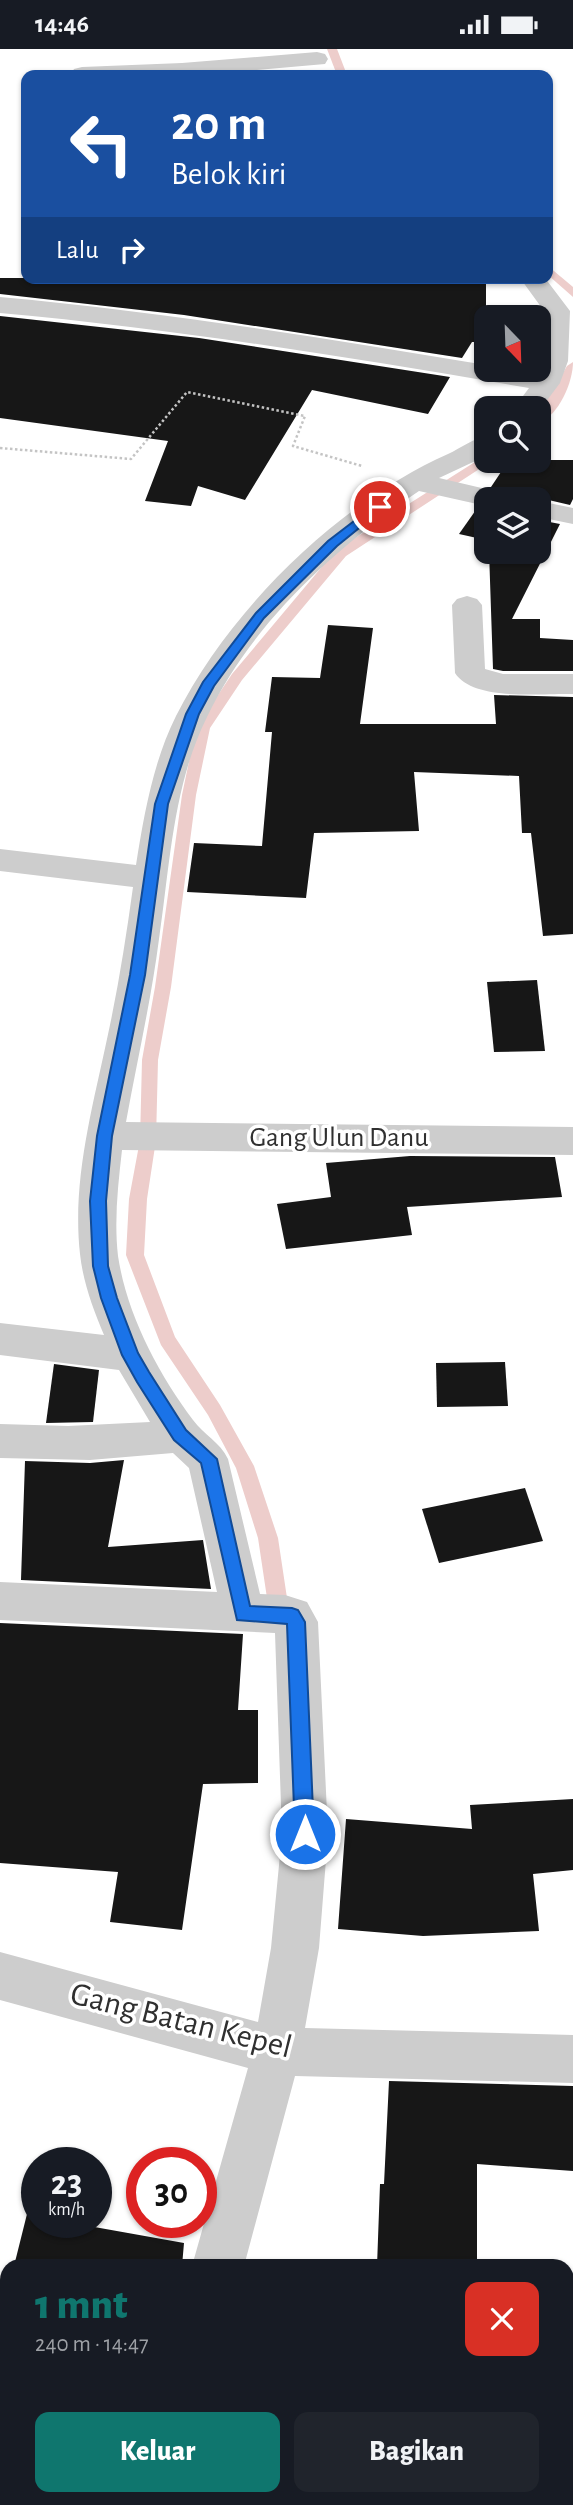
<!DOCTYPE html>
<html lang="id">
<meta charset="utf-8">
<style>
:root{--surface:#171b24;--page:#20242c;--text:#f1f3f6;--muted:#9ea1a6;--accent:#0f766e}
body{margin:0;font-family:"Alegreya Sans",sans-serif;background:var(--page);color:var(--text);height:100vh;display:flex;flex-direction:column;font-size:26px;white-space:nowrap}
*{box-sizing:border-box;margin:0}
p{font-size:23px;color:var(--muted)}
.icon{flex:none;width:38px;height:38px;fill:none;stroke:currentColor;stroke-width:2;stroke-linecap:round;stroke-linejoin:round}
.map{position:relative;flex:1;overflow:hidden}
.side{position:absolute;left:0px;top:2210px;width:574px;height:247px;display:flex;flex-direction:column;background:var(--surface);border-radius:21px 21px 0 0;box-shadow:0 2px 5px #0004}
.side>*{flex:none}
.top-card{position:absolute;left:21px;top:21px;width:532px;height:214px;border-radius:14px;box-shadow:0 2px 5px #0004;background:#1a4fa0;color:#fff;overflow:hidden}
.needle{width:46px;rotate:157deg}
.controls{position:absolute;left:474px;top:256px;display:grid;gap:14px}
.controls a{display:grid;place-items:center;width:77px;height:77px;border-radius:14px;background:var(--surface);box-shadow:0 2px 5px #0004;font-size:35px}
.speed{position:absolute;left:21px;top:2098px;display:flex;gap:14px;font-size:35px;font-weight:700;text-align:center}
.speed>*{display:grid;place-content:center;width:91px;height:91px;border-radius:50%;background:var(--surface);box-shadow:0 2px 5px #0004;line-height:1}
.speed small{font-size:18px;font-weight:400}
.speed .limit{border:10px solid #d22;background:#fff;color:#111}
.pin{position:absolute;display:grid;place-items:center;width:60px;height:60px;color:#fff;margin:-30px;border:4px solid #fff;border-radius:50%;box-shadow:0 2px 7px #0007}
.me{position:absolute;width:77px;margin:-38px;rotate:0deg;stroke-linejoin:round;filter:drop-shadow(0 0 5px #0008)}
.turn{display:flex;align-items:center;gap:24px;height:147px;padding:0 35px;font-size:32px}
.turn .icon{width:91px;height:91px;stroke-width:2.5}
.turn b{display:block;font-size:49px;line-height:60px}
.then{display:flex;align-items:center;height:66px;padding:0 35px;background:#0003;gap:14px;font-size:26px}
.round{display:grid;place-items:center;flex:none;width:74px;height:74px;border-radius:14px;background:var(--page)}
.summary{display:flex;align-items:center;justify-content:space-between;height:119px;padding:0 35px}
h1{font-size:42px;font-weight:800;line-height:52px;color:var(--accent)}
.button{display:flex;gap:14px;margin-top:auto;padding:14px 35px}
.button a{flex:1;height:80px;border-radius:14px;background:var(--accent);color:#fff;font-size:28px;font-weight:800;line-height:80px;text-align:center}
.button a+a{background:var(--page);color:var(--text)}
.status{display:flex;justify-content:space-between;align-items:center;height:49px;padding:0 35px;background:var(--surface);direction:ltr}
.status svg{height:19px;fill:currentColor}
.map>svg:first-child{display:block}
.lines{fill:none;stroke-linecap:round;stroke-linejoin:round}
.stream{fill:#edcdcb;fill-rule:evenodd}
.building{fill:#171717}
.path{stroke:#c4c4c4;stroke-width:2.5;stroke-dasharray:2.5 2.5;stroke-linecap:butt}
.minor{fill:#cdcdcd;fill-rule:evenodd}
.route{fill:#1a73e8;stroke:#114b97;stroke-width:2}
.labels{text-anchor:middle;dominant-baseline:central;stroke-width:7;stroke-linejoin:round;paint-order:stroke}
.street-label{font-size:28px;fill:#303030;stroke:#fff}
.near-street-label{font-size:33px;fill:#303030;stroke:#fff}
</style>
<div class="status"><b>14:46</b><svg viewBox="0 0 49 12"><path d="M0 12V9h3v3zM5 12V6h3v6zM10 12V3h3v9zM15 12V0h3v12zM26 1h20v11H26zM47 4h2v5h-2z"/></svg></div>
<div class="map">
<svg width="573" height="2456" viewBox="0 0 573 2456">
<rect width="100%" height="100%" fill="#fff"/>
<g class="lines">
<g class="stream">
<path d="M327,0h10l10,26h-10z"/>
<path d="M548,217l25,21v10l-25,-22z"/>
<path d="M573,313c0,20 -14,53 -34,61v-10l28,-47z"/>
<path d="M486,406v5l4,2 -144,94 -104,124 -32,48 -14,67 -25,192 -13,73 -2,80 -9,59 -3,56 31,82 45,68 34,61 24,72 12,80 -3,6 -7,3 -7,-3 -3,-6 -12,-80 -22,-70 -28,-53 -47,-70 -35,-90 3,-56 11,-59 2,-80 13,-73 27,-192 14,-67 36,-54 104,-124z"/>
</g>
</g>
<g class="building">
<path d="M0,229h486v64h-14l-10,16 -278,-43 -184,-21z"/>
<path d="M0,267l199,22 251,39 -22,37 -116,-24 -67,110 -47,-14 -7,20 -46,-5 23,-60 -168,-23z"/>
<path d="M509,411h64v39l-3,6 -30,-7 -31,1 -5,-9 -13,-3z"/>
<path d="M478,458l8,1v32l-27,-6z"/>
<path d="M539,471l21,4 -48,95h28v19l33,2v31h-70l-10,-2 -4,-118h50z"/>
<path d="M328,576l45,3 -13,96h136l-2,-29 79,2v237l-30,2 -12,-103h-9l-3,-57 -105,-4 5,59 -105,2 -8,65 -119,-6 7,-49 68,3 10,-114h-7l7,-55 48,1z"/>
<path d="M537,931l8,71 -51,1 -7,-70z"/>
<path d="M410,1107l145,1 7,40 -155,10 5,28 -126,14 -9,-45 54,-7 -5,-34z"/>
<path d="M505,1313l3,44 -71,1 -1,-44z"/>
<path d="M54,1315l45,6 -6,52 -47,1z"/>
<path d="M124,1411l-16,87 95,-7 8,49 -190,-9 4,-119 65,2z"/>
<path d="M525,1439l18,53 -104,22 -17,-54z"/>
<path d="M0,1574l243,11 -5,76h20v73l-55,1 -21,146 -72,-8 8,-50 -118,-9z"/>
<path d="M573,1750v71l-40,4 6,57 -116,5 -85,-7 8,-110 126,10 -2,-24z"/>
<path d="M389,2032l184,5v85l-96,-7v102h-100l3,-82h4z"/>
<path d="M27,2165l10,2v7h35l112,20 -2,23h-168z"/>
</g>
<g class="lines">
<path class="path" d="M0,399l131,11 56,-67 118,24 -12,30 69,20"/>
<g class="minor">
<path d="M317,3l8,2 3,5 -3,5 -125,11 -129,-1 3,-5 8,-2 100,-4z"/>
<path d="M520,229h25l25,33 -2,50 -8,22 -21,28v-3h-25l15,-20c-176,-30 -351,-59 -529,-75v-16c164,15 325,41 486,68v4h26l25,4 5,-12 2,-50z"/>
<path d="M486,387v20l-47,22 64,15 4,6h-21v7l-67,-15c-84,57 -167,132 -212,226 -34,68 -37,148 -48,222 -8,62 -22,122 -33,183l447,5v28l-451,-5c-4,35 -8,71 -4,106 9,59 40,117 75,164 11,15 27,22 35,39l32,135 25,1 22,7 11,20 10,212 -9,114 -14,80 268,7v48l-278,-7 -51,190h-52l56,-198 -248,-68v-48l258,70 13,-74 11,-114 -7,-201 -275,-13v-38l217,10 -28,-124 -16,-15 -83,7 -90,-2v-34l68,2 82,-4 -31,-52 -119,-15v-32l104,12c-11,-26 -21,-53 -24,-81 -8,-73 12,-144 27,-215 11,-50 19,-101 26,-152l-133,-16v-22l136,16c8,-50 17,-103 40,-149 54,-107 162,-213 272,-262 13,-6 24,-15 38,-18z"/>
<path d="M539,452l34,7v16l-34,-7z"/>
<path d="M467,547l10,3 5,6 3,64 18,5h70v20c-31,-1 -99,8 -118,-21l-3,-68 5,-6z"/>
<path d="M126,2450h54l-1,6h-54z"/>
</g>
</g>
<path class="route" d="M375,456l10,2 -48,39 -73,72 -50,68 -15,28 -31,90 -23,171 -33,161 -6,65 2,65 9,32 21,55 11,19 37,58 31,29 33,147 42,2 6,2 7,12 9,212 -3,6 -6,3 -7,-3 -3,-6 -8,-210 -50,-4 -36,-157 -27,-23 -37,-58 -15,-27 -21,-57 -8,-32 -3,-65 7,-65 33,-161 25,-171 31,-90 17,-32 53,-69 72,-72z"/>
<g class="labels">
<g class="street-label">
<text x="339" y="1089">Gang Ulun Danu</text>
</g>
<g class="near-street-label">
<text transform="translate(181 1972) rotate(14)">Gang Batan Kepel</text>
</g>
</g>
</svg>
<div class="controls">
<a><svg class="needle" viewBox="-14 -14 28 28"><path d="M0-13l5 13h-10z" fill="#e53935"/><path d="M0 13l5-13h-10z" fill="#9ea1a6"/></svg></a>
<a><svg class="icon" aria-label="search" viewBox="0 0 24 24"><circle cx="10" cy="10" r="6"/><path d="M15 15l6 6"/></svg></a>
<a><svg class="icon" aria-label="layers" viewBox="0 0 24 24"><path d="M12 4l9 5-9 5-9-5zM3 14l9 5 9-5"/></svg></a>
</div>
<div class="speed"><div>23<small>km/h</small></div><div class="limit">30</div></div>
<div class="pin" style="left:380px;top:458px;background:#d93025"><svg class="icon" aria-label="arrive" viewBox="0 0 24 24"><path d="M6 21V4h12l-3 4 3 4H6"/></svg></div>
<svg class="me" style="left:305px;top:1785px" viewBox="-20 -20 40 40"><circle r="17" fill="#1a73e8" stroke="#fff" stroke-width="3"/><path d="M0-11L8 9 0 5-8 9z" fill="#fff"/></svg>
<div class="top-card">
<div class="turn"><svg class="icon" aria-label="left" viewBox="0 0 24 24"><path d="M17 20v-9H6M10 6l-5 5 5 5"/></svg><div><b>20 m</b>Belok kiri</div></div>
<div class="then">Lalu<svg class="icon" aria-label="right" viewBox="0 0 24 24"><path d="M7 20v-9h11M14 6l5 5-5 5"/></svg></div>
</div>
<section class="side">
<div class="summary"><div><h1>1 mnt</h1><p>240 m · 14:47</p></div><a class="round" style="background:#d93025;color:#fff"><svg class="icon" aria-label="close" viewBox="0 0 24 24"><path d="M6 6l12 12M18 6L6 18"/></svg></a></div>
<div class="button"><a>Keluar</a><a>Bagikan</a></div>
</section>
</div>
